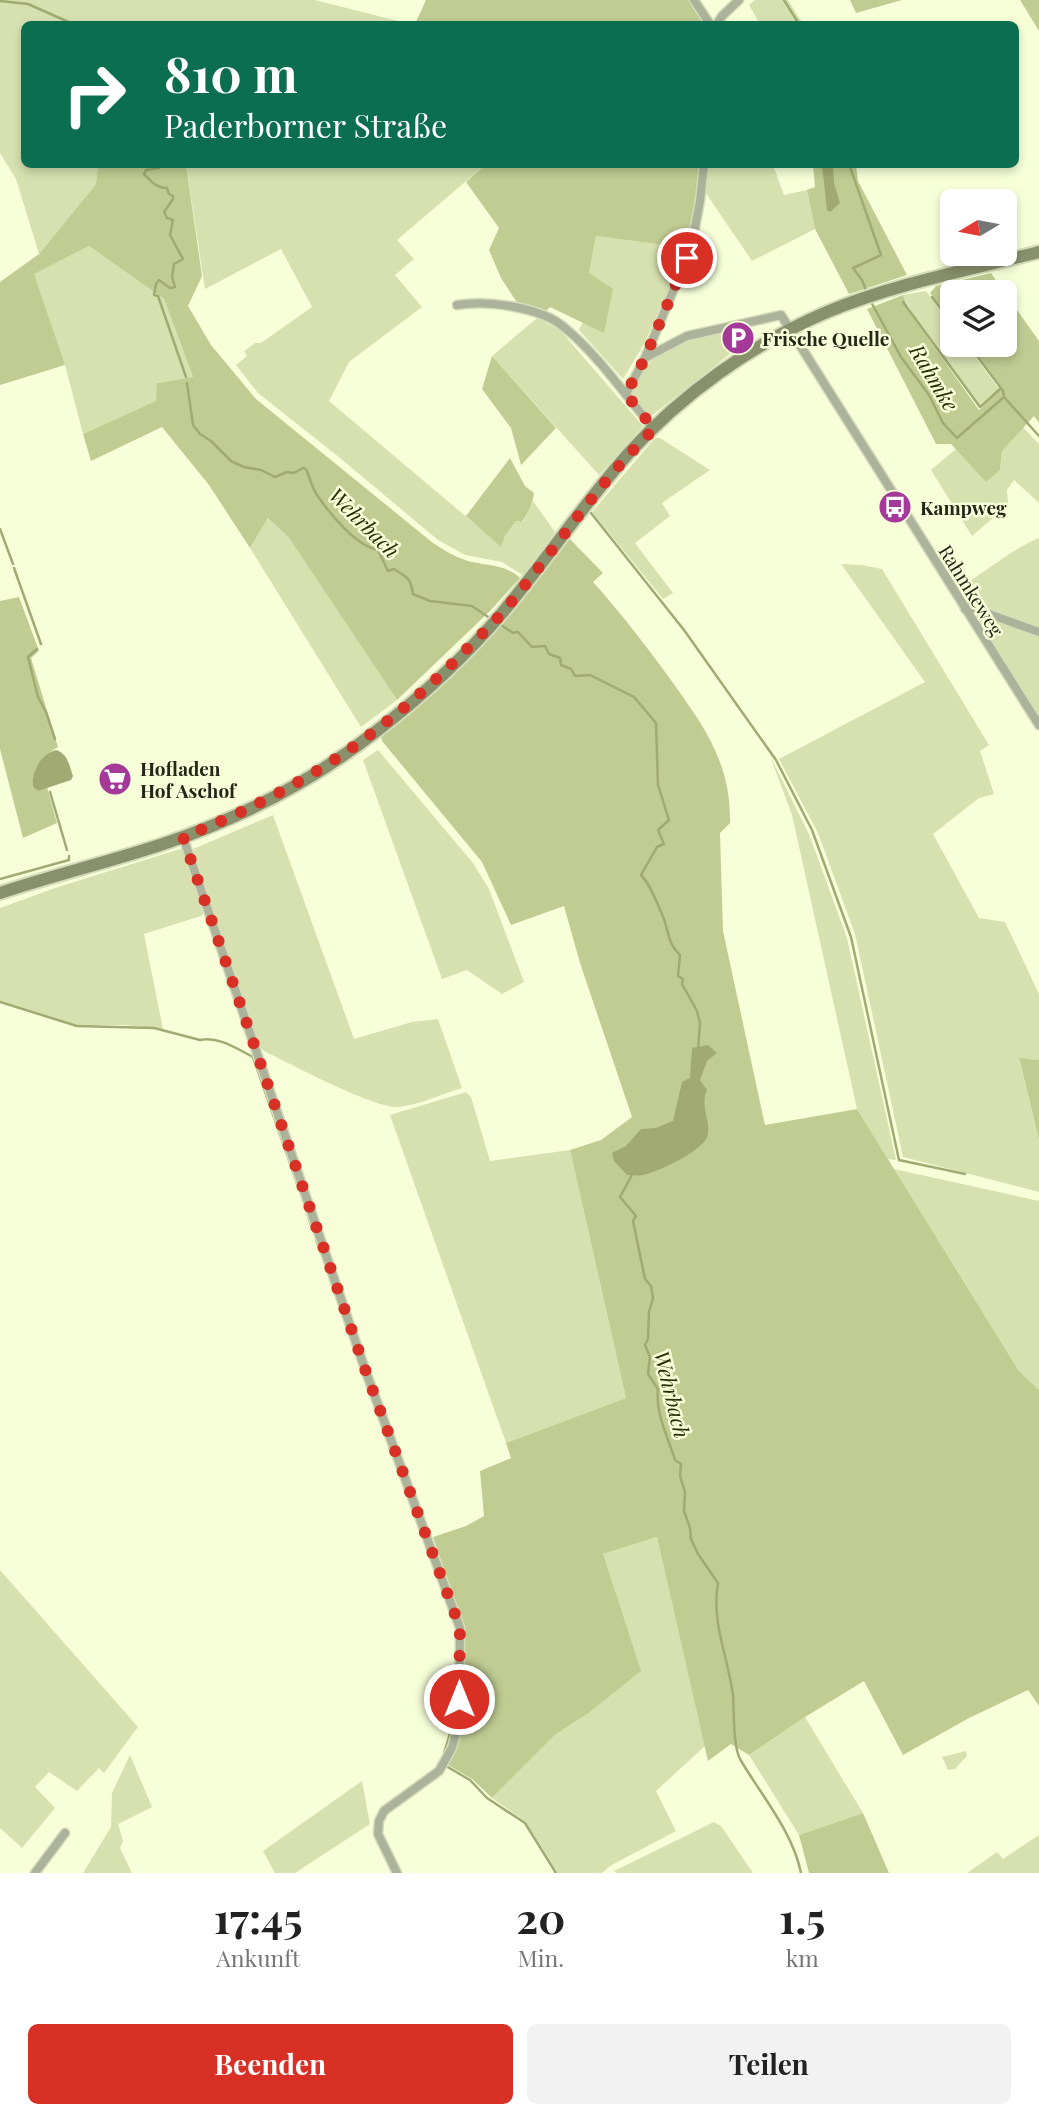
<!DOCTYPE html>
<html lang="de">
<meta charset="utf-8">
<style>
:root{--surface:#fff;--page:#f2f2f2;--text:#222;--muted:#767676;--accent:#d93025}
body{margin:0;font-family:"Playfair Display",serif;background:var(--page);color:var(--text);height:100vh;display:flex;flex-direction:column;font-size:26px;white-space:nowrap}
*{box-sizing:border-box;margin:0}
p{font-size:23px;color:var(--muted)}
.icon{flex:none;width:38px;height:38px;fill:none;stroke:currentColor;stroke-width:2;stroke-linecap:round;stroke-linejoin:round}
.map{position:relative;height:1873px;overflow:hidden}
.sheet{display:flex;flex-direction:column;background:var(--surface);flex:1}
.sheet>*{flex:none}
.guide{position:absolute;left:21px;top:21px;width:998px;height:147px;border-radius:10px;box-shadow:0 4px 10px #0003;background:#0b6e4f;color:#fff;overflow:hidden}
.needle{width:46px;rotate:260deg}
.tools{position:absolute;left:940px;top:189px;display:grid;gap:14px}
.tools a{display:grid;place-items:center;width:77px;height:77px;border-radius:10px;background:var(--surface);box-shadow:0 4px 10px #0003;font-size:35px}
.pin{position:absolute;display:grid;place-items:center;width:60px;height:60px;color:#fff;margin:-30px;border:4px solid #fff;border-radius:50%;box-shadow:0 2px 7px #0007}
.me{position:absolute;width:77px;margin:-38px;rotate:0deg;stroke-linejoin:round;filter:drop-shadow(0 0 5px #0008)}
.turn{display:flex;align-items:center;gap:24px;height:147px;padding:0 28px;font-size:32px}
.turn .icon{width:91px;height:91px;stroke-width:2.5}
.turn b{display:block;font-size:49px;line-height:60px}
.eta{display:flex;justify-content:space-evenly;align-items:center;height:119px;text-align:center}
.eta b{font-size:42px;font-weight:700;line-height:49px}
.button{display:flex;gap:14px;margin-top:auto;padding:14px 28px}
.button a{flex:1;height:80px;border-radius:10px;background:var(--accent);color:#fff;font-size:28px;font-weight:700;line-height:80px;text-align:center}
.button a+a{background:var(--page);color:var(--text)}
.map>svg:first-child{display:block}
.green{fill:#d7e1b0}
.forest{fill:#c1cc93}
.water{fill:#a0aa72}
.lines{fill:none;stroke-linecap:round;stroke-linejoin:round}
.stream{stroke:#a0aa72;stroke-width:2.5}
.street-casing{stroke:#d5dcba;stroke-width:11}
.secondary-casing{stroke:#d5dcba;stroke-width:16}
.street{stroke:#adb29a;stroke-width:8}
.secondary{stroke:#89906c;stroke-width:12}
.route{stroke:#d93025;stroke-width:12;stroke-dasharray:0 21.6}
.labels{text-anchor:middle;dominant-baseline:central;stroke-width:5;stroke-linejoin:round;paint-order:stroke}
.poi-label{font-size:19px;font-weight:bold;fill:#242618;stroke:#f7ffd9;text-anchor:start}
.street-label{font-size:19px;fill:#242618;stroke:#f7ffd9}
.water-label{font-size:21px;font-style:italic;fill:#292e02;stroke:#f7ffd9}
</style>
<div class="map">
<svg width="1039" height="1873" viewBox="0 0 1039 1873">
<rect width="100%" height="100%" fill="#f7ffd9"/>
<g class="green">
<path d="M0,0h315l95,24h-386v140l74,1 -2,19 -57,70 -23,-75 -16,-26z"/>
<path d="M755,0h33l15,24h-43l-11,-19z"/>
<path d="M186,165h299l-88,75 17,19 -19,16 27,32 -73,55 -20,39 172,145 4,-10 11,-15 7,1 10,-21 22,31 -32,43 -21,-13 -37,-7 -27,-15 -98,-82 -82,-65 -22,-28 11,-9 -3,-5 11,-8h6l51,-36 -31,-58 -76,40z"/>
<path d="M708,165h65l11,30 23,-5 8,39 -63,32 -47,-69z"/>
<path d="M596,236l91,12 -43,96 -21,35 -44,-49 4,-8 21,10 -15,-59z"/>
<path d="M89,246l75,53 29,78 -36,6v18l-74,33 -18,-69 -32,-91z"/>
<path d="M926,291l26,34v20h15l32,44 -20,16 -67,-92 -9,-18z"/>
<path d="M537,318l23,12 83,96 -44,49 -107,-119z"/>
<path d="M725,331l11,18 -86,68 -18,-22v-7l18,-26 37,-23z"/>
<path d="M1023,427l16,17v59l-25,-23 -7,10 1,15 -36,31 -41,-66 25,-21 30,32 14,-11 2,-19z"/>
<path d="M655,438h5l50,32 -48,33 8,13 -35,27 38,50 -10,6 -71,-87z"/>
<path d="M268,518l21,20 108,162 -36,27 -111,-179z"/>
<path d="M1039,538v89l-74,-28 -8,-10c28,-16 54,-40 82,-51z"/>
<path d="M841,564l21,1 20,4 107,176 -9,6 14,43 -15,4 -46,36 46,84 26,4 34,72v66l-20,-1 20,81v52l-136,-35 -48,-223 -37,-101 -39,-74 146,-77z"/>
<path d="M977,612l62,24v82l-65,-103z"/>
<path d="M378,750l95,113 16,26 35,93 -22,12 -35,-24 -25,9 -79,-219z"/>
<path d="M770,756l39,78 38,104 49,222 -8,-1 -31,-50 -65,-294z"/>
<path d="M273,815l81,224 58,-17 26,-3 24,69c-20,6 -43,17 -63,19 -25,2 -108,-43 -135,-56l-5,-5 -66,-197z"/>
<path d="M180,849l5,2 21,61 -5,4 -57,18 19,95 -39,-4h-47l-77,-24v-93l55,-20z"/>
<path d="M466,1092l5,5 19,64 80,-11 56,248 -120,45 -116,-328z"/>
<path d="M894,1169l145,32v189l-20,-19z"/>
<path d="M657,1537l48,209 -49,45 20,40 -66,35 -8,7h-44l-32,-51 -34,-24 63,-63 32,-21 16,-160z"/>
<path d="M0,1570l138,157 -34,46 -5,-5 -22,23 -28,-19 -14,15 20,21 -33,40 -22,-20z"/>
<path d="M805,1717l58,96 -64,22 -50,-80z"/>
<path d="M966,1751l1,5 -12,13 -7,1 -6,-13z"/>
<path d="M130,1755l22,52 -34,17 5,17 -3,7 12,25h-49l28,-46 1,-34z"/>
<path d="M362,1781l8,43 -75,49h-20l-12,-22z"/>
<path d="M714,1822l7,4 32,47h-137l-2,-2z"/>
<path d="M1039,1835v38h-72l30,-21 6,7z"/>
</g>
<g class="forest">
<path d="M426,0h265l14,24h-290z"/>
<path d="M850,0h52l-46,13z"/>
<path d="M1020,0h19v31z"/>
<path d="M98,165h88l16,111 -14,30 23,39 45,54 177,144c11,7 22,14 35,18 19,5 37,3 52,17l-30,33 -93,89 -108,-162 -21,-20 -18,30 -41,-63 -47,-58 -71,34 -8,-27 73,-33 1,-18 36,-6 -29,-78 -75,-53 -55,28 31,91 -65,20v-103l39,-28 57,-70z"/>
<path d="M485,165h214l-3,40 -9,43 -91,-12 -7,37 24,16 -9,44 -54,-26 -6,6 -26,-9 -17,-26 -12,-28 10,-22 -33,-46z"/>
<path d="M813,165h43l2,16 49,94 -58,19 -34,-65 -8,-39 8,-3z"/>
<path d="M991,273l48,68v82l-5,-7 -32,35 -2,19 -14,12 -35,-38h-15l-69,-135 36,-14 9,21 67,94 23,-22 -31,-43h33v-53h-52v28l-22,-27 6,-7z"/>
<path d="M492,356l64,72 -35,37 -10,-37 -29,-39z"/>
<path d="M510,458l15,28 9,7c-1,10 -6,20 -12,29l-6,-1 -11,15 -4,11 -35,-31z"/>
<path d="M569,538l34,35 -10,9c27,30 51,61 75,94 34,48 63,84 62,147l-10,10 3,98 42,194 92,-16 162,262 20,19v316l-11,-16 -59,28 -66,37 -39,-74 -59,36 -56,38 -18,-11 -23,17 -51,-224 -54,17 38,117 -54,43 -32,21 -63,63 -20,-19 -24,-14 15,-43 1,-95 -31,-90 33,-11 18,-10 -4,-45 31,-13 -5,-15 120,-45 -56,-248 31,-10 31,-23 -52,-154 -16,-57 -53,19 -29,-63 -100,-121 -1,-6 120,-117z"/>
<path d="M19,597l20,54 -8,7 27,89c-13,7 -27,24 -25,40l5,4 9,-4 10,36 -34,15 -23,-89v-148z"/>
<path d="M1019,1058l20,2v80z"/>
<path d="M863,1813l26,60h-80l-10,-38z"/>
</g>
<g class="water">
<path d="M822,165h11l1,18 6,20 -10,9 -3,-2z"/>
<path d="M56,750c12,4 13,15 17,26l-2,4 -33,11 -5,-4c-2,-15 8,-33 23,-37z"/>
<path d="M708,1045l9,8 -10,8 -7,19 7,10c-7,15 3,29 1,44 -2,16 -49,37 -64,41 -5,1 -11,0 -17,0l-13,-14 -2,-8 14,-7 15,-17 15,-1 17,-7 9,-39 8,-4 2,-30z"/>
</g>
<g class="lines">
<g class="stream">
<path d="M784,0l15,24"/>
<path d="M0,1l28,3 45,20"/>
<path d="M160,164l-1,4 -13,2 -2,4c7,7 12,14 23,14l2,6 4,2v3l-9,13 3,6 6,2 -3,15 13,24 -9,5 -2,13 3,10 -5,1 -11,-8 -3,4 -2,11 4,1 28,81"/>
<path d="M849,164l32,91 -28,13 9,12 5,13"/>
<path d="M932,297l20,26"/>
<path d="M870,300l31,57 28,38 14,28 14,15 47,-41 35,39"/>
<path d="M903,302l77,105 20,-18"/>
<path d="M969,345l34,46 1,5"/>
<path d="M187,383l6,42 7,9 11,7 20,20 13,6 17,3 14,7 12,-5 7,1 9,-5 3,1c4,9 6,19 11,26 13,19 39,51 61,55l10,21 6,-2c15,10 16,8 19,25l17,7 42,5 19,13"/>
<path d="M591,513l93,117 92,130 36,70 39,107 48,223 66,14"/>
<path d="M0,529l13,35"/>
<path d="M14,568l27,76"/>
<path d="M500,624l13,9 5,-1 14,15 13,-1 4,8 11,4 1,7 10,4 4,7 15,-1 44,22 22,26 2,62 11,35 -11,10 6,14 -7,3 -16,28c10,10 17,30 23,44 5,14 4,25 16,36l-2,21 5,3 -1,5 15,27 3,12 -2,27"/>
<path d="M37,649l-9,8 10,40 8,15 9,27"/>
<path d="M50,792l17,58"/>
<path d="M0,879l69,-19v-4"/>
<path d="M0,1002l77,24 77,2 46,12c19,-4 37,9 53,17l46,132"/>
<path d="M633,1173l-13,24 16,19 -3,5 12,58 6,7 2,12 -4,14 -1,27 -3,6 5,12 -2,17 10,15c-3,24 10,48 17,71l6,4 -1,12 5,16 -1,19 6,17 1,11 7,15 20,29c-7,39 10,74 15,112 1,16 0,51 7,64 21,36 53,73 61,114"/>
<path d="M304,1202l8,27"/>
<path d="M316,1240l5,13"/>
<path d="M344,1319l41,115"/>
<path d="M444,1753l11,-36"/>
<path d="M446,1766l24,14 17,18 38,25 31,50"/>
</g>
<defs>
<g id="street">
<path d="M694,0l16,24"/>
<path d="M717,24l5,-8 17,-16"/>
<path d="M457,305c31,-5 84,2 108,23 34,28 60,67 89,101"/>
<path d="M645,358l42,-22 94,-21 258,410"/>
<path d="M626,394l19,-36 46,-110 9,-47 4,-37"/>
<path d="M965,609l5,-2 69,25"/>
<path d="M183,837l183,535 94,256 -1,94 -7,26 -13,23 -55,40 -5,10 -1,13 19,39"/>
<path d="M35,1873l30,-40"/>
</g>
<path id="secondary" d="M0,893c54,-18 109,-31 163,-49 75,-25 148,-62 211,-111 44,-33 94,-79 129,-121 43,-52 80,-107 125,-158 54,-60 124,-110 199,-142 67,-28 141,-42 212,-60"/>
</defs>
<use href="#street" class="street-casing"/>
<use href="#secondary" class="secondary-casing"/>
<use href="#street" class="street"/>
<use href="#secondary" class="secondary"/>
</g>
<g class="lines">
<path class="route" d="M459,1699l1,-71 -94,-256 -183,-535c111,-44 193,-97 278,-182 13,-14 28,-27 41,-42 52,-61 94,-128 152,-184l-28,-35 19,-36 42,-100"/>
</g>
<defs>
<symbol id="parking-disc" viewBox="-11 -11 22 22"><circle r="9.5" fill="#a43999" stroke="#f7ffd9"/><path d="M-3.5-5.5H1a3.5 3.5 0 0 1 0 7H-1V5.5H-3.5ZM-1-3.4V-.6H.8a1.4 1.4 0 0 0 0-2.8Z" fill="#fff"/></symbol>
<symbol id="bus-disc" viewBox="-11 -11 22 22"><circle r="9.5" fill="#a43999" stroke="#f7ffd9"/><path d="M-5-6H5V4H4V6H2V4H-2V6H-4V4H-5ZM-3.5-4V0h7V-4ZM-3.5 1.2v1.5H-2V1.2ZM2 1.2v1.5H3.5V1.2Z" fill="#fff"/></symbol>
<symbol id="supermarket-disc" viewBox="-11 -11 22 22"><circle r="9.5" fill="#a43999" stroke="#f7ffd9"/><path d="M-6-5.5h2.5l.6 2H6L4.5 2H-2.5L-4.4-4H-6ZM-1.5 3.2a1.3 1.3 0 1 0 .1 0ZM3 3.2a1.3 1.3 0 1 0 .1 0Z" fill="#fff"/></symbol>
</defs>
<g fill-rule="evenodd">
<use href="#parking-disc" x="719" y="319" width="38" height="38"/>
<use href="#bus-disc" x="876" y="488" width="38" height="38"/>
<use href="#supermarket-disc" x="96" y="760" width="38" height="38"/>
</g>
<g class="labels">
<g class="poi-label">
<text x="762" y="338">Frische Quelle</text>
<text x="920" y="507">Kampweg</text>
<text x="140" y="768">Hofladen<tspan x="140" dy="22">Hof Aschof</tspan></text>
</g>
<g class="street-label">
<text transform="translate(972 590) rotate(58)">Rahmkeweg</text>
</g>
<g class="water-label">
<text transform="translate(935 377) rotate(59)">Rahmke</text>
<text transform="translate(365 522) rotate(45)">Wehrbach</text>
<text transform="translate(673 1394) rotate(76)">Wehrbach</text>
</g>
</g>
</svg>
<div class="tools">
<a><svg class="needle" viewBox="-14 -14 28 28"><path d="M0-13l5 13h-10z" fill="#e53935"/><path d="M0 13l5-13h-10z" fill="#767676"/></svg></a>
<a><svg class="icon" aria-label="layers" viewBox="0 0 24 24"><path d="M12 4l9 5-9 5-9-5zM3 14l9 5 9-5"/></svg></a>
</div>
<div class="pin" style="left:687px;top:258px;background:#d93025"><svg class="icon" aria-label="arrive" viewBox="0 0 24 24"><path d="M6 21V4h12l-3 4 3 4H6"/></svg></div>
<svg class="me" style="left:459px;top:1699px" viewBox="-20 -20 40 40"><circle r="17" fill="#d93025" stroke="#fff" stroke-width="3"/><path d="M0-11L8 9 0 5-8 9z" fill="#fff"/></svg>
<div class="guide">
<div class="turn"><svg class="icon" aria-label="right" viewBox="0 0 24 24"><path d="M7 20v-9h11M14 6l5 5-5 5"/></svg><div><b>810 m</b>Paderborner Straße</div></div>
</div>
</div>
<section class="sheet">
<div class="eta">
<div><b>17:45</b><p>Ankunft</p></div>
<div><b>20</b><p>Min.</p></div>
<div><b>1.5</b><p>km</p></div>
</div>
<div class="button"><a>Beenden</a><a>Teilen</a></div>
</section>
